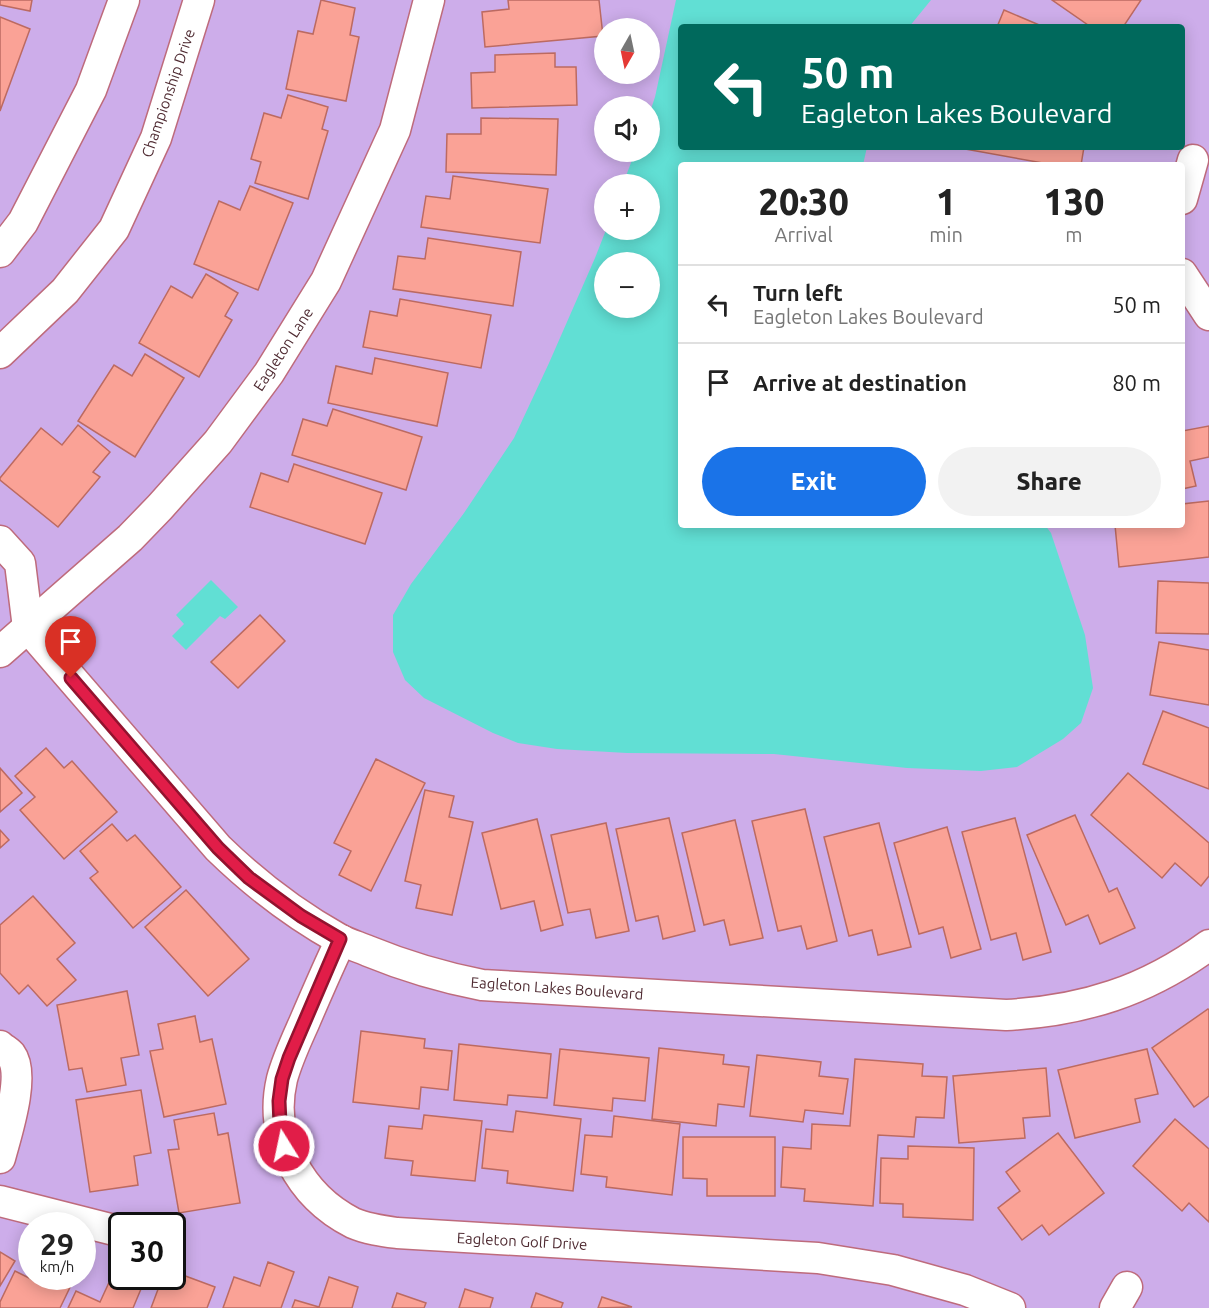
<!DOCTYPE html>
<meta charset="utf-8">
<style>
:root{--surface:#fff;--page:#f2f2f2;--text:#222;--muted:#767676;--line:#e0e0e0;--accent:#1a73e8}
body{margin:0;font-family:Ubuntu,sans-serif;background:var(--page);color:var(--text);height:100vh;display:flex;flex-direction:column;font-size:22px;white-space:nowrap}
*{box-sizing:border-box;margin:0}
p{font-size:20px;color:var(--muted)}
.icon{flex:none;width:33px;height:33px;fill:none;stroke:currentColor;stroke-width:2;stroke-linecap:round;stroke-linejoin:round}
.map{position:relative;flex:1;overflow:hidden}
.drawer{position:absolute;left:678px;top:162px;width:507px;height:366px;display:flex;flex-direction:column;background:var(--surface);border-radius:6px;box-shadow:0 3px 15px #0003}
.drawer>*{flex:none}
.hud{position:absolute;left:678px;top:24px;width:507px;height:126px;border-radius:6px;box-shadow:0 3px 15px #0003;background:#00695c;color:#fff;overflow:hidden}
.needle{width:39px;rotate:189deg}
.tools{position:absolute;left:594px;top:18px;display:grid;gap:12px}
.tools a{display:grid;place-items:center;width:66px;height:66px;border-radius:50%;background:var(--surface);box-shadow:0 3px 15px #0003;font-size:30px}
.speed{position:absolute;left:18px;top:1212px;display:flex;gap:12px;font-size:30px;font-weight:700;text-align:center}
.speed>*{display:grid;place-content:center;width:78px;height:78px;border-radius:50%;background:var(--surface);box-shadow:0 3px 15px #0003;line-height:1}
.speed small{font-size:15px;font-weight:400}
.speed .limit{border:3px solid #111;border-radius:9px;background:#fff;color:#111}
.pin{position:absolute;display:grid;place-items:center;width:51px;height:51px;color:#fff;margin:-62px -26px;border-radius:50% 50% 50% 0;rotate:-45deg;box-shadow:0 0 6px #0007}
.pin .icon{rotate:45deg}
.me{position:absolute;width:66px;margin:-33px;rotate:350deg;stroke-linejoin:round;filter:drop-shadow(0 0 4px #0008)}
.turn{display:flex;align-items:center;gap:21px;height:126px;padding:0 24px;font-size:27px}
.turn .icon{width:78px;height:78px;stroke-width:2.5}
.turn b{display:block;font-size:42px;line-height:51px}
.eta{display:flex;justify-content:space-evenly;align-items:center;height:102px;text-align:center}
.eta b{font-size:36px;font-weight:800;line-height:42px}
.primary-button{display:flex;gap:12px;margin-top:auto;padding:12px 24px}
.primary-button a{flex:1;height:69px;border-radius:36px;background:var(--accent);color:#fff;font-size:24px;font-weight:800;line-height:69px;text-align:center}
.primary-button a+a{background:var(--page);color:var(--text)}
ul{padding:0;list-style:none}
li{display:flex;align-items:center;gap:18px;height:78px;padding:0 24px;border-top:2px solid var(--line)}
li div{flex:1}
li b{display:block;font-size:22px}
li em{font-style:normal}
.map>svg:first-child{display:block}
.green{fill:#cdadea;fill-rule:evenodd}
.water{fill:#61dfd4;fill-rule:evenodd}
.building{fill:#faa296;stroke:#bc6a61;stroke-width:1.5}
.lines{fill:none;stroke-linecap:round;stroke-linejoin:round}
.minor-casing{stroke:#be6b7c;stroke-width:33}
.minor{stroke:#fff;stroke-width:30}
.route-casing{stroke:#92132f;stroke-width:15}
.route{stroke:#e11d48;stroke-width:10}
.labels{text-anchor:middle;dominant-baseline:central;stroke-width:4.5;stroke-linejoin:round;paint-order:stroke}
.street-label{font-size:15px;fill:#4f2b32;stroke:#fff}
</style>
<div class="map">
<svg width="1209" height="1308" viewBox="0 0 1209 1308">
<rect width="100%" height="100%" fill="#f2dfe2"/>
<path class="green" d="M0,0h1209v1308h-1209zM681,27h501v120h-501zM604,28h46v46h-46zM604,106h46v46h-46zM681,165h501v360h-501zM604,184h46v46h-46zM604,262h46v46h-46zM32,1226h50v50h-50zM122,1226h50v50h-50z"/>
<g class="water">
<path d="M676,0h255l-22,27h-228v120h186l-4,18h-182v360h364l6,8 34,102 8,53 -12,35 -18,16 -46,28 -36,4 -74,-3 -133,-14 -147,-1 -70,-4 -39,-6 -25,-10 -69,-35 -19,-18 -12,-28v-37l18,-31 53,-71 50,-75 35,-75 46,-105 11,-28h44v-46h-27l12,-32h15v-40l5,-15zM604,262h46v46h-46z"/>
<path d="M211,580l27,27 -13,12 -5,-3 -34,34 -14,-14 12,-12 -8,-9z"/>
</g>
<g class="building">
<path d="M0,0h32l-2,11 -30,-6z"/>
<path d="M321,0l34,8 -5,27 9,2 -13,64 -60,-12 12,-58 15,3z"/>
<path d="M508,0h91l4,36 -118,11 -3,-35 27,-3z"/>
<path d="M1052,0h89l-16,24 4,3h-38z"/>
<path d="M1004,10l40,17h-47z"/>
<path d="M0,17l30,12 -30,82z"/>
<path d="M555,53v14h21l1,38 -105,3 -1,-35 24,-1v-17z"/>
<path d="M288,95l40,12 -6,22 6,2 -20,68 -53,-16 6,-21 -10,-3 13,-46 17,5z"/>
<path d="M481,118l77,1 -2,56 -110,-3 1,-38h34z"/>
<path d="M954,147h130l-3,18h-27z"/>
<path d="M453,176l95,13 -8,54 -119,-16 5,-31 24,3z"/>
<path d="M250,186l43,17 -35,87 -64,-26 25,-63 21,9z"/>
<path d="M428,238l93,14 -8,54 -120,-17 5,-33 27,3z"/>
<path d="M206,274l32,19 -13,23 7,4 -33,57 -60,-34 32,-57 21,12z"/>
<path d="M400,299l91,16 -10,53 -118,-21 7,-36 27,5z"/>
<path d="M145,354l39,24 -49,79 -57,-36 36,-56 18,11z"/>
<path d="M375,358l73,15 -11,53 -109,-23 8,-37 36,8z"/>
<path d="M333,409l89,28 -16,53 -114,-35 11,-36 24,7z"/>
<path d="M78,425l32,27 -17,20 7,5 -42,50 -58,-47v-2l41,-50 21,17z"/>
<path d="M1209,426v31l-19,4 6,25 -14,3v-58z"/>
<path d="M294,464l88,29 -17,51 -115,-37 11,-34 27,9z"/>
<path d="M1209,501v56l-90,10 -4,-42h67v-21z"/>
<path d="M1158,581l51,2v51l-53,-1z"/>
<path d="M260,615l25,26 -47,47 -27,-26z"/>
<path d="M1159,642l50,8v55l-59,-10z"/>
<path d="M1163,711l46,17v61l-66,-25z"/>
<path d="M46,748l18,20 8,-7 45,51 -53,47 -44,-49 15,-13 -20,-21z"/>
<path d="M376,759l49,24 -54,108 -32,-16 12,-24 -17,-8z"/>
<path d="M0,768l22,25 -22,19z"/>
<path d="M1128,773l81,70v33l-8,10 -26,-23 -13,15 -71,-63z"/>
<path d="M425,790l29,6 -5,21 24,5 -21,93 -36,-7 5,-23 -16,-4z"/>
<path d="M805,809l32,132 -30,8 -6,-23 -23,5 -26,-110z"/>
<path d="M1075,815l34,77 8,-4 18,40 -35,16 -12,-29 -22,10 -39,-90z"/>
<path d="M669,818l26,113 -32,8 -5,-23 -22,5 -20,-92z"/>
<path d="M1015,818l36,134 -28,8 -7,-27 -25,7 -29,-108z"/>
<path d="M537,819l26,106 -22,6 -7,-30 -33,8 -19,-76z"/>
<path d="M735,820l28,118 -33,7 -6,-25 -20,5 -22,-92z"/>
<path d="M606,823l23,108 -33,7 -6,-29 -22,4 -17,-78z"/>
<path d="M879,823l32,124 -33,8 -6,-25 -23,6 -25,-99z"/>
<path d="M112,824l15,17 8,-6 46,52 -48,41 -43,-50 8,-6 -18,-21z"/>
<path d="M947,827l34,122 -30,9 -8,-31 -24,7 -25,-91z"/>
<path d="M0,830l9,10 -9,8z"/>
<path d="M186,890l63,69 -41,37 -63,-69z"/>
<path d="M33,896l42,47 -18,16 19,21 -29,26 -19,-21 -9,9 -19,-21v-48z"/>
<path d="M127,991l12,64 -18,3 5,27 -39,7 -5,-24 -13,2 -12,-65z"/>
<path d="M1208,1009l1,1v86l-15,11 -42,-59z"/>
<path d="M195,1016l5,26 12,-3 14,65 -62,13 -14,-66 13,-2 -5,-25z"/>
<path d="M361,1031l64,8 -1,9 28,3 -4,39 -27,-3 -2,22 -66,-7z"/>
<path d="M459,1044l92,10 -4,44 -39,-3 -1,10 -53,-5z"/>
<path d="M659,1048l65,7 -1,9 26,3 -5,40 -26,-3 -2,22 -64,-7z"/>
<path d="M560,1049l89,9 -4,43 -32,-3 -1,13 -58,-6z"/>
<path d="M1147,1049l11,45 -23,5 5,23 -65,16 -17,-68z"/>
<path d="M757,1055l64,7 -2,14 29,3 -5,35 -38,-4 -2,12 -53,-6z"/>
<path d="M855,1059l68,5 -1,12 25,1 -3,41 -28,-1 -2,20 -36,-2 -5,71 -69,-5 1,-12 -24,-2 2,-40 28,2 1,-25 38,2z"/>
<path d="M1046,1068l4,48 -27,2 2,20 -66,5 -6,-67z"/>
<path d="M141,1090l10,63 -17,3 4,29 -48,7 -14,-92z"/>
<path d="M516,1111l65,8 -8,72 -66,-8 1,-12 -26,-3 4,-39 27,3z"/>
<path d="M214,1113l4,22 10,-2 12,70 -61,10 -11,-63 11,-1 -5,-29z"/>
<path d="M424,1115l58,6 -7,60 -64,-6 2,-14 -28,-3 4,-32 33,3z"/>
<path d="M614,1116l66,8 -8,71 -66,-8 1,-10 -26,-3 4,-39 27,2z"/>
<path d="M1175,1119l34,30v73l-20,-19 -7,8 -49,-45z"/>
<path d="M1058,1133l46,60 -55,42 -7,-10 -20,15 -24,-32 22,-17 -14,-19z"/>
<path d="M683,1137h92v59h-68v-17l-24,-1z"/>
<path d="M908,1146l66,2 -1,72 -70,-3v-13l-23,-1 1,-45 27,1z"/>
<path d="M0,1252l15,9 -15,25z"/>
<path d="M268,1262l26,10 -13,36h-58l11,-31 26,9z"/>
<path d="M15,1271l22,11 3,-6 35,1 -15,31h-60v-6z"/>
<path d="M172,1271l43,16 -8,21h-56l12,-32h9z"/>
<path d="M112,1276l29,13 -8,19h-65l8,-17 24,11z"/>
<path d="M329,1277l29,10 -6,21h-60l3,-8 24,7z"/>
<path d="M465,1289l28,9 -3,10h-31z"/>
<path d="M397,1293l29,10 -2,5h-32z"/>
<path d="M536,1293l27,10 -2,5h-30z"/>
<path d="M602,1297l30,10 -34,1z"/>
</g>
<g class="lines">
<defs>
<g id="minor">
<path d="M1182,199l11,-39"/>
<path d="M0,252l23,-30 68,-132 33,-90"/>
<path d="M1182,274l27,41"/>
<path d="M0,353l65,-62 49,-62 42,-91 43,-138"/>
<path d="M0,541l20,22 8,65 190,220c37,36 76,66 121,91 9,5 20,8 29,12 39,16 73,26 114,34l524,30c77,-4 140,-24 203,-70"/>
<path d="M0,652l130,-114 30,-31 58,-65 51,-69 57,-92 69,-151 34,-130"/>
<path d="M341,940c-13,27 -25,55 -37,83 -8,18 -17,37 -22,56 -14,59 18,117 71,144 14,6 29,8 44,10l421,25 75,12 72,20 45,18"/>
<path d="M0,1046c3,3 9,6 11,9 15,20 -5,80 -11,103"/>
<path d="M0,1201l122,31"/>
<path d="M1115,1308l12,-21"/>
</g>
</defs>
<use href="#minor" class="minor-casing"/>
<use href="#minor" class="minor"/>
</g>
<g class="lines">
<defs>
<path id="route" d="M71,678l147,170 31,30 52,38 39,23 -51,119 -7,21 -3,22 1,23 4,22"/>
</defs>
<use href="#route" class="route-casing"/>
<use href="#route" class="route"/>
</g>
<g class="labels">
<g class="street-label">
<text transform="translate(168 93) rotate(-71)">Championship Drive</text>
<text transform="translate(283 349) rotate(-57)">Eagleton Lane</text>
<text transform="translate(557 988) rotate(4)">Eagleton Lakes Boulevard</text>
<text transform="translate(522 1241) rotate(3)">Eagleton Golf Drive</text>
</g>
</g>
</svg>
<div class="tools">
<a><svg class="needle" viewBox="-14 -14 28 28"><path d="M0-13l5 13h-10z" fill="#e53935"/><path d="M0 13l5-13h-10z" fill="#767676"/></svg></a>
<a><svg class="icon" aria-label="sound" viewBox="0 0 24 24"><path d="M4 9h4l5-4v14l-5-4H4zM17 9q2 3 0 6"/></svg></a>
<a>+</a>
<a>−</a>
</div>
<div class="speed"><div>29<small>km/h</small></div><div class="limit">30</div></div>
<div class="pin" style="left:71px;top:678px;background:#d93025"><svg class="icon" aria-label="arrive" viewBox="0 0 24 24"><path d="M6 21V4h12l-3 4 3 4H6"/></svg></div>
<svg class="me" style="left:284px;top:1146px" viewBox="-20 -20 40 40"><circle r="17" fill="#e11d48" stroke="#fff" stroke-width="3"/><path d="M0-11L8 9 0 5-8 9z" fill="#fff"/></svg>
<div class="hud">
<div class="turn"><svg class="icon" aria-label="left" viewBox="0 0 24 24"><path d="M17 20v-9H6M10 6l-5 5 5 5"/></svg><div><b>50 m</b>Eagleton Lakes Boulevard</div></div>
</div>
<section class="drawer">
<div class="eta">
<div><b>20:30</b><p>Arrival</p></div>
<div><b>1</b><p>min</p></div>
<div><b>130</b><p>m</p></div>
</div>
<ul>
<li><svg class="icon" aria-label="left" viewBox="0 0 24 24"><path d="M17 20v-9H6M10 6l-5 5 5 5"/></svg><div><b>Turn left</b><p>Eagleton Lakes Boulevard</p></div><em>50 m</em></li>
<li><svg class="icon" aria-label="arrive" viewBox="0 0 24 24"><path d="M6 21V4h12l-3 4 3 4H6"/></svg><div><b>Arrive at destination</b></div><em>80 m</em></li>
</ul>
<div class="primary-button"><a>Exit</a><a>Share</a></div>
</section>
</div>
